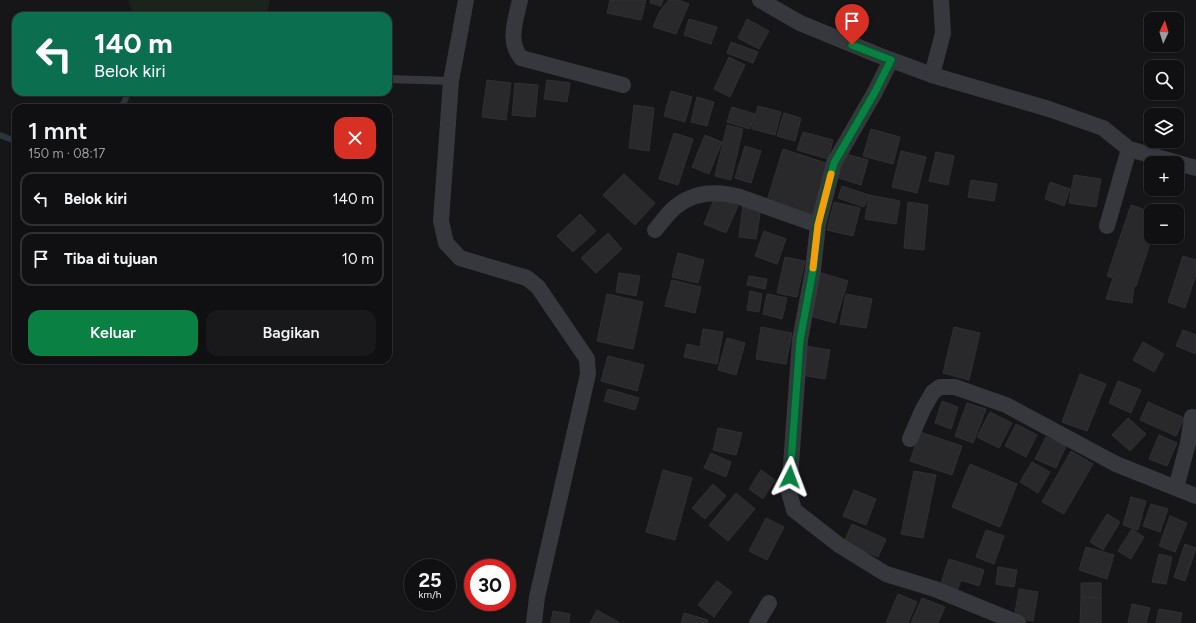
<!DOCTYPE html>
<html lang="id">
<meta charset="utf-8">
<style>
:root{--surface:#101012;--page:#19191b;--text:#f1f3f6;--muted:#9c9d9f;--line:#303032;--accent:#0b8043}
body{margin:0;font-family:Figtree,sans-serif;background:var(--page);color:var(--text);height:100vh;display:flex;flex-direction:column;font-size:15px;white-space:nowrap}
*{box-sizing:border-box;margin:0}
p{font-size:13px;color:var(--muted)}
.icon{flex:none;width:22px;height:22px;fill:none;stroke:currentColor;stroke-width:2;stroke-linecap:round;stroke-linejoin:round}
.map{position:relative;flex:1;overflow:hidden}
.details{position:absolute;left:12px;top:104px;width:380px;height:260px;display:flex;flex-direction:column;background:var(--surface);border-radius:12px;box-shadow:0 1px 3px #0004,0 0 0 1px var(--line)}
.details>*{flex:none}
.guide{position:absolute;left:12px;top:12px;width:380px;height:84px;border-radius:12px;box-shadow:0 1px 3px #0004,0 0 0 1px var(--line);background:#0b6e4f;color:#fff;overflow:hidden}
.needle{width:26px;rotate:4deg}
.tools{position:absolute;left:1144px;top:12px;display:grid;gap:8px}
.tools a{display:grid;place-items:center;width:40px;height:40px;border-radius:8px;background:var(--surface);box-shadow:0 1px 3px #0004,0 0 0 1px var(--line);font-size:20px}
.speed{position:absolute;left:404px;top:559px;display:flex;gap:8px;font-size:20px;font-weight:700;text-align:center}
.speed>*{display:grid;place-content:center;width:52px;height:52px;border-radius:50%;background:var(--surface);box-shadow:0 1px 3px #0004,0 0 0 1px var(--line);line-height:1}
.speed small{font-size:10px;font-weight:400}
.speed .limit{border:6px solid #d22;background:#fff;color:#111}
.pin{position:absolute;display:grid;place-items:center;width:34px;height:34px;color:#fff;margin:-41px -17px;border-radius:50% 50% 50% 0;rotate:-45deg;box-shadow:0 0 4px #0007}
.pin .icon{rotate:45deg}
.me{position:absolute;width:44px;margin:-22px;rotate:3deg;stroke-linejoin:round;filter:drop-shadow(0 0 3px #0008)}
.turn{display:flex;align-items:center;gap:14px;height:84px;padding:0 16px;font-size:18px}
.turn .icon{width:52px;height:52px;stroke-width:2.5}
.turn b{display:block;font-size:28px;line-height:34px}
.round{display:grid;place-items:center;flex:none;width:42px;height:42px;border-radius:12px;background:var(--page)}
.head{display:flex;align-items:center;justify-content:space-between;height:68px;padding:0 16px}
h1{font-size:24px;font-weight:600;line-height:30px}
.button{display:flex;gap:8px;margin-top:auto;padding:8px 16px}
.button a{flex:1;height:46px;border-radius:12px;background:var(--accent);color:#fff;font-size:16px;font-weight:600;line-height:46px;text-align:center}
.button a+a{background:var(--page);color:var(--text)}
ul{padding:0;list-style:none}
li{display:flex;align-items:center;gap:12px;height:54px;margin:0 8px 6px;padding:0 8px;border:2px solid var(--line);border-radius:12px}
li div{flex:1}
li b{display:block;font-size:15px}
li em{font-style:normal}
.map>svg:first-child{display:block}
.green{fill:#1c231d}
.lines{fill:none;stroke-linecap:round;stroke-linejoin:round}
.stream{stroke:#2c353c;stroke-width:6}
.building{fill:#29292c;stroke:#303034}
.lane{stroke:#37383d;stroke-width:8}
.street{stroke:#37383d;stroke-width:16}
.route-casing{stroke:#07532c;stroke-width:10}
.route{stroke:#0b8043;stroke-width:7}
.slow{stroke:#f59e0b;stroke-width:7}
</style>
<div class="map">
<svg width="1196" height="623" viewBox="0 0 1196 623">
<rect width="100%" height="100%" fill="#161618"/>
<path class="green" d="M128,0h142l-4,16h-132z"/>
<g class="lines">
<g class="stream">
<path d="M121,108l8,-16"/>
<path d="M0,135l10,4h6"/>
</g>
</g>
<g class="building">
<path d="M610,0h36l-5,20 -34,-7z"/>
<path d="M651,0h12l-2,6 -11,-3z"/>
<path d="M669,0h9l11,4 -13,30 -23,-7 7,-16z"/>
<path d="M689,19l28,8 -6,17 -27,-9z"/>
<path d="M747,19l22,12 -10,18 -21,-11z"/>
<path d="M731,42l27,10 -5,11 -26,-10z"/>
<path d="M729,57l16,8 -15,32 -16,-8z"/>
<path d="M487,80l24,3 -5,37 -24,-3z"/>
<path d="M547,80l23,3 -3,19 -23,-3z"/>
<path d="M515,83l23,2 -3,32 -23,-2z"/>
<path d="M671,91l21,6 -7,25 -21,-6z"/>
<path d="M697,97l17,5 -7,24 -16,-4z"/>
<path d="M634,105l20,3 -5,43 -20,-3z"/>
<path d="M758,106l23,6 -6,23 -23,-6z"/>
<path d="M732,107l23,7 -5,15 -23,-7z"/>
<path d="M784,113l17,5 -6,23 -18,-5z"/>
<path d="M727,125l16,4 -12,51 -16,-4z"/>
<path d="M871,129l29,8 -7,27 -30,-8z"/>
<path d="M803,132l30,8 -5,19 -31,-9z"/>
<path d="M674,133l19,6 -15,46 -19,-6z"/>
<path d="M705,135l17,7 -13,32 -17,-7z"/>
<path d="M745,146l16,5 -10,32 -16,-5z"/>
<path d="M783,149l46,15 -17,55 -46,-15z"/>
<path d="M901,151l25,6 -9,36 -25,-6z"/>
<path d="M936,152l18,4 -6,29 -19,-4z"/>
<path d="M842,153l26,7 -7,25 -26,-8z"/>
<path d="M624,174l31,29 -20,22 -32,-30z"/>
<path d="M1074,175l27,4 -5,28 -27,-4z"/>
<path d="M971,180l26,4 -3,17 -26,-4z"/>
<path d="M1050,182l20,7 -6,17 -19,-7z"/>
<path d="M842,186l27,9 -5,12 -26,-9z"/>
<path d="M869,195l31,6 -4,23 -31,-5z"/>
<path d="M715,197l23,9 -12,27 -22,-9z"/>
<path d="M834,202l26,6 -7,28 -26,-6z"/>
<path d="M908,202l20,3 -4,45 -20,-2z"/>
<path d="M743,205l18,3 -5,31 -17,-2z"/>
<path d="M1131,205l20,7v25h1l-16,49h-2l-2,17 -26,-4 7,-21 -6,-2z"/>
<path d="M580,214l16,17 -23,21 -16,-16z"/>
<path d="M764,231l22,8 -9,25 -22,-8z"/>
<path d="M608,233l14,16 -26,24 -15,-15z"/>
<path d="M678,253l26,7 -6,23 -26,-6z"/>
<path d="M1183,256l13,4v14l-11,34 -17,-6z"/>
<path d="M785,257l20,4 -8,36 -20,-4z"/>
<path d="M818,272l30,9 -13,42 -29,-8z"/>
<path d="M619,273l21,3 -4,20 -20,-4z"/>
<path d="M749,276l18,3 -2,10 -18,-4z"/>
<path d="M672,280l29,7 -6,26 -30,-7z"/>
<path d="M750,291l12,3 -3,18 -12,-2z"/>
<path d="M607,294l36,8 -10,47 -36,-8z"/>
<path d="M767,294l20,4 -5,21 -19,-5z"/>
<path d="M846,294l26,5 -6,29 -26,-4z"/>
<path d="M761,327l31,6 -6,31 -30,-5z"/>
<path d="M954,327l26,6 -11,47 -26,-7z"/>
<path d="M703,329l20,3 -6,32 -33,-7 3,-13 13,3z"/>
<path d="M1183,330l13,5v19l-20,-8z"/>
<path d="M727,338l18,5 -9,32 -18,-5z"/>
<path d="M1143,342l21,12 -10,18 -21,-12z"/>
<path d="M806,346l24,4 -5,29 -24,-4z"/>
<path d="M608,356l36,9 -7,26 -36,-10z"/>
<path d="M1080,374l26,10 -19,47 -25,-9z"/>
<path d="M1118,381l23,9 -10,23 -22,-10z"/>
<path d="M608,389l31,9 -4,12 -31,-9z"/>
<path d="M942,401l16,6 -7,22 -16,-6z"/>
<path d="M1148,402l36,16 -8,18 -36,-16z"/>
<path d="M967,403l19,6 -13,34 -18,-7z"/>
<path d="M990,412l22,11 -13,25 -22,-11z"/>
<path d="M1128,418l18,16 -16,17 -18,-16z"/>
<path d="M1016,424l21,11 -11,22 -21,-11z"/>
<path d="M718,428l24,5 -6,22 -23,-5z"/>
<path d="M920,432l42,14 -10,29 -42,-14z"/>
<path d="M1159,435l18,8 -10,23 -18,-7z"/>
<path d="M1046,437l20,9 -10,22 -21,-9z"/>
<path d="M1071,451l22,13 -29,50 -22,-12z"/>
<path d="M711,453l20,9 -5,15 -22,-9z"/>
<path d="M1032,462l18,10 -12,21 -18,-11z"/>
<path d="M970,464l47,20 -17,43 -48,-20z"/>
<path d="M663,470l29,8 -17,62 -29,-8z"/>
<path d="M761,470l14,10 -12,19 -14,-10z"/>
<path d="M914,471l22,4 -13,63 -22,-4z"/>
<path d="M713,484l13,12 -21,23 -13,-11z"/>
<path d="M854,490l22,9 -10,26 -23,-9z"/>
<path d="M736,493l19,16 -27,32 -19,-16z"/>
<path d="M1131,497l15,4 -8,29 -15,-5z"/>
<path d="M1151,504l17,5 -8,23 -17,-6z"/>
<path d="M1107,514l13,8 -17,28 -13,-8z"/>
<path d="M1170,516l17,7 -12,29 -16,-6z"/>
<path d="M766,518l18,9 -17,33 -18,-9z"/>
<path d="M852,524l34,15 -8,18 -34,-15z"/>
<path d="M1132,529l12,8 -13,22 -13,-8z"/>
<path d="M986,530l18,6 -10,28 -18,-7z"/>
<path d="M1185,544l11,4 -11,33 -11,-4z"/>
<path d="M1086,547l28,8 -7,24 -28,-9z"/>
<path d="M1159,554l13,3 -6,27 -14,-2z"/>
<path d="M949,559l35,11 -5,16 -18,-6 -4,11 -17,-5z"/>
<path d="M998,567l19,3 -3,17 -18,-3z"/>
<path d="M717,581l15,11 -18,25 -16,-12z"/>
<path d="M1081,583h20v15l-20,-1z"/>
<path d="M1019,589l19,3 -5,29 -19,-3z"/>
<path d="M898,594l19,8 -9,21h-22z"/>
<path d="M1081,597l20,1v25h-21z"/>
<path d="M922,598l23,9 -7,16h-27z"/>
<path d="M1132,604l18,4 -4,15h-18z"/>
<path d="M1159,609l23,4 -2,10h-24z"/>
<path d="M597,610l23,13h-30z"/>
<path d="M553,611l17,3 -1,9h-18z"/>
<path d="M684,613l24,7 -1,3h-26z"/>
</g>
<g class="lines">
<path class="lane" d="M388,79l63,2"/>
<g class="street">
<path d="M466,0l-15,81 -10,140 5,22 14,15 67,20 11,9 49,72 1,15 -51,223 -3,26"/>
<path d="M520,0c-4,19 -13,41 1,58l102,27"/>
<path d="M760,0l40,23 78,32 54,20 117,34 54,19 26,21 67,19"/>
<path d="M891,60l-16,32 -41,71 -16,62 -5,45 -13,70 -11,152 5,18 45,35 47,29 49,15 83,34"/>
<path d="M932,75l11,-42 -2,-33"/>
<path d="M1107,226l22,-77"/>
<path d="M655,230c7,-8 14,-19 23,-25 19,-14 40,-14 62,-8l78,28"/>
<path d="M910,439l13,-30 10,-17 7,-5h15l51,18 110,59 80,32"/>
<path d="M1176,488l12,-45 4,-26"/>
<path d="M757,623l12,-20"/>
</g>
</g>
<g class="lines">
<defs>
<path id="route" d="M790,477l10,-137 13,-70 5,-45 16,-62 41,-71 16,-32 -39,-15"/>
</defs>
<use href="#route" class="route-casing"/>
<use href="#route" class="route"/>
<path class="slow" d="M813,268l5,-43 13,-51"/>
</g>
</svg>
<div class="tools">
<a><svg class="needle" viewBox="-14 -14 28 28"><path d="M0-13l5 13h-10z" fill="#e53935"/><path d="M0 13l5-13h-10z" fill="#9c9d9f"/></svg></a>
<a><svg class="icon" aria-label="search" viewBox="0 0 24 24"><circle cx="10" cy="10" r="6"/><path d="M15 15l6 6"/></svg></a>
<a><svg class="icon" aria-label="layers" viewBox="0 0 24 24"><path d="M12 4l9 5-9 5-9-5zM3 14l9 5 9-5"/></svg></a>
<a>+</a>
<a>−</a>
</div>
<div class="speed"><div>25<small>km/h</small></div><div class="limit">30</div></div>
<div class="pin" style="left:852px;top:45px;background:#d93025"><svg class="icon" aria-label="arrive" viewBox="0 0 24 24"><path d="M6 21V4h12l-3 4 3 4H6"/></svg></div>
<svg class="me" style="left:790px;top:477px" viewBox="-20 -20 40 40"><path d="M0-17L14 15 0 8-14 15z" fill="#0b8043" stroke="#fff" stroke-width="4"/></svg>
<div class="guide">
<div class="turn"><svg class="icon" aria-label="left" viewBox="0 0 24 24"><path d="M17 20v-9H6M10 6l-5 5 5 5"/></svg><div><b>140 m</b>Belok kiri</div></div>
</div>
<section class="details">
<div class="head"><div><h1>1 mnt</h1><p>150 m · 08:17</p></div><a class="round" style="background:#d93025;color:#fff"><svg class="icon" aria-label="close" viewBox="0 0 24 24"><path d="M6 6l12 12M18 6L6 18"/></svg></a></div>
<ul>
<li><svg class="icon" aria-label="left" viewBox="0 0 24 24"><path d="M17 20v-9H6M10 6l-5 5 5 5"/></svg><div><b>Belok kiri</b></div><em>140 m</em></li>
<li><svg class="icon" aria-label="arrive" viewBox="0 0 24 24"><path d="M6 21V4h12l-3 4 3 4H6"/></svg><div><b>Tiba di tujuan</b></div><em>10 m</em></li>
</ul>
<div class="button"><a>Keluar</a><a>Bagikan</a></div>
</section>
</div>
